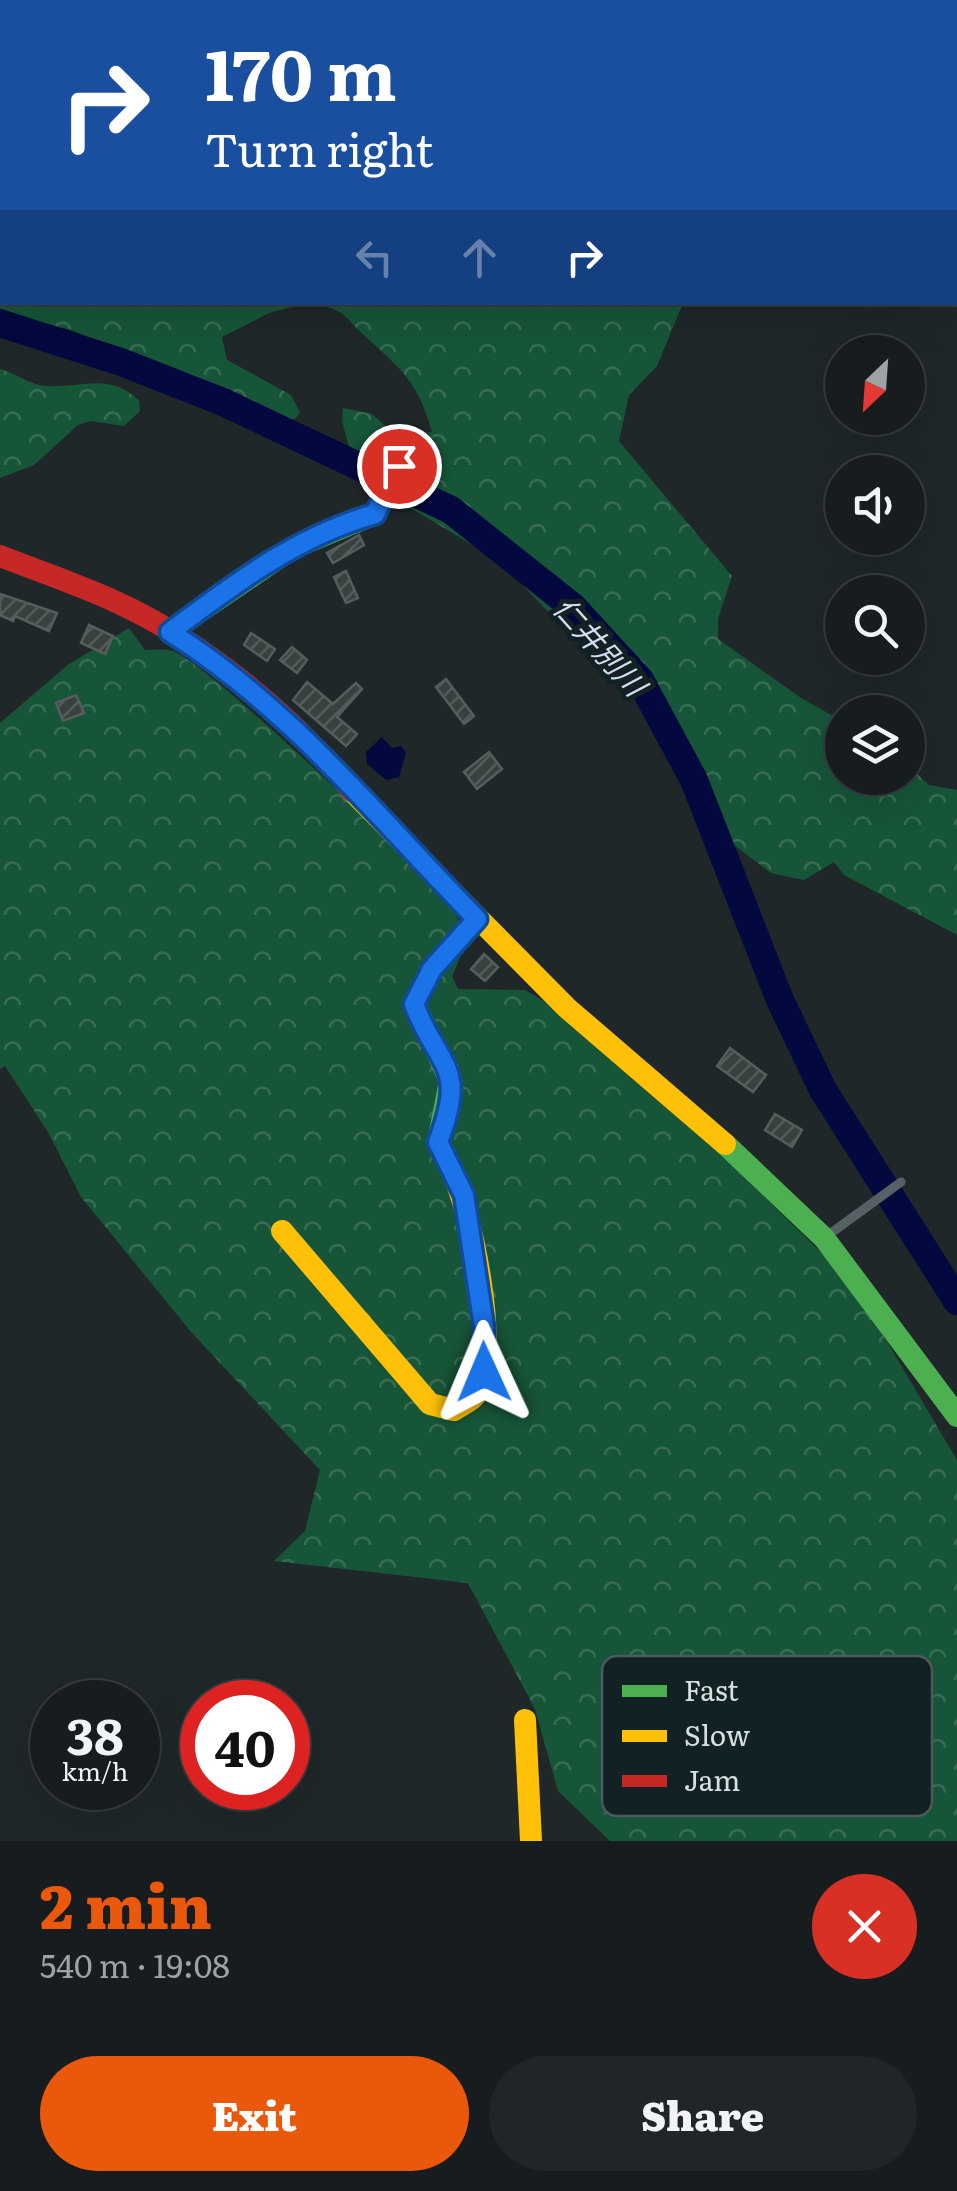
<!DOCTYPE html>
<meta charset="utf-8">
<style>
:root{--surface:#171d1f;--page:#202628;--text:#f1f3f6;--muted:#9ea2a4;--line:#363b3d;--accent:#ea580c}
body{margin:0;font-family:Literata,"Noto Sans JP",serif;background:var(--page);color:var(--text);height:100vh;display:flex;flex-direction:column;font-size:38px;white-space:nowrap}
*{box-sizing:border-box;margin:0}
p{font-size:32px;color:var(--muted)}
.icon{flex:none;width:55px;height:55px;fill:none;stroke:currentColor;stroke-width:2;stroke-linecap:round;stroke-linejoin:round}
.map{position:relative;height:1841px;overflow:hidden}
.side{display:flex;flex-direction:column;background:var(--surface);flex:1}
.side>*{flex:none}
.guide{position:absolute;left:0px;top:0px;width:958px;height:305px;box-shadow:0 10px 40px #0002,0 0 0 2px var(--line);background:#1a4fa0;color:#fff;overflow:hidden}
.needle{width:65px;rotate:205deg}
.controls{position:absolute;left:825px;top:335px;display:grid;gap:20px}
.controls a{display:grid;place-items:center;width:100px;height:100px;border-radius:50%;background:var(--surface);box-shadow:0 10px 40px #0002,0 0 0 2px var(--line);font-size:50px}
.speed{position:absolute;left:30px;top:1680px;display:flex;gap:20px;font-size:50px;font-weight:700;text-align:center}
.speed>*{display:grid;place-content:center;width:130px;height:130px;border-radius:50%;background:var(--surface);box-shadow:0 10px 40px #0002,0 0 0 2px var(--line);line-height:1}
.speed small{font-size:25px;font-weight:400}
.speed .limit{border:15px solid #d22;background:#fff;color:#111}
.pin{position:absolute;display:grid;place-items:center;width:85px;height:85px;color:#fff;margin:-42px;border:5px solid #fff;border-radius:50%;box-shadow:0 2px 10px #0007}
.me{position:absolute;width:110px;margin:-55px;rotate:359deg;stroke-linejoin:round;filter:drop-shadow(0 0 8px #0008)}
.turn{display:flex;align-items:center;gap:35px;height:210px;padding:0 40px;font-size:45px}
.turn .icon{width:130px;height:130px;stroke-width:2.5}
.turn b{display:block;font-size:70px;line-height:85px}
.lanes{display:flex;align-items:center;height:95px;padding:0 40px;background:#0003;justify-content:center;gap:50px;direction:ltr}
.lanes .off{opacity:.35}
.round{display:grid;place-items:center;flex:none;width:105px;height:105px;border-radius:52px;background:var(--page)}
.overview{display:flex;align-items:center;justify-content:space-between;height:170px;padding:0 40px}
h1{font-size:60px;font-weight:800;line-height:75px;color:var(--accent)}
.action{display:flex;gap:20px;margin-top:auto;padding:20px 40px}
.action a{flex:1;height:115px;border-radius:60px;background:var(--accent);color:#fff;font-size:40px;font-weight:800;line-height:115px;text-align:center}
.action a+a{background:var(--page);color:var(--text)}
.map>svg:first-child{display:block}
.green{fill:#1e5238}
.forest{fill:url(#forest-crowns)}
.water{fill:#03083f}
.lines{fill:none;stroke-linecap:round;stroke-linejoin:round}
.river{stroke:#03083f;stroke-width:28}
.building{fill:url(#building-hatch);stroke:#575d5d;stroke-width:2.5}
.lane{stroke:#566065;stroke-width:9}
.fast{stroke:#4caf50;stroke-width:22}
.slow{stroke:#ffc107;stroke-width:22}
.jam{stroke:#c62828;stroke-width:22}
.route-casing{stroke:#114b97;stroke-width:25}
.route{stroke:#1a73e8;stroke-width:18}
.labels{text-anchor:middle;dominant-baseline:central;stroke-width:10;stroke-linejoin:round;paint-order:stroke}
.water-label{font-size:30px;font-style:italic;fill:#d3ddf0;stroke:#122123}
.key{fill:#122123;stroke:#4d5a5c;stroke-width:2.5}
.key-label{font-size:28px;fill:#d6e0e2}
</style>
<div class="map">
<svg width="957" height="1841" viewBox="0 0 957 1841">
<defs>
<pattern id="forest-crowns" width="20" height="18" patternUnits="userSpaceOnUse" patternTransform="scale(2.5)"><rect width="20" height="18" fill="#175538"/><path d="M2 6a3 3 0 1 1 6 0M12 15a3 3 0 1 1 6 0" fill="none" stroke="#386d54"/></pattern>
<pattern id="building-hatch" width="6" height="6" patternUnits="userSpaceOnUse" patternTransform="scale(2.5)"><rect width="6" height="6" fill="#394040"/><path d="M-1 1l2-2M0 6l6-6M5 7l2-2" fill="none" stroke="#555b5b"/></pattern>
</defs>
<rect width="100%" height="100%" fill="#1f2729"/>
<path class="green" d="M685,0h272v220l-2,-218z"/>
<g class="forest">
<path d="M0,0h552l-550,2v300l305,1 -38,10 -47,24 5,23 64,35 9,18 -10,11 -221,-95 -69,-15z"/>
<path d="M316,303h367l-26,63 -28,29 -10,46 113,135 -14,43v20l83,59 41,23v57h66v-13l21,20 28,5v145l-113,-60 -10,-13 -30,18 -33,-7 -42,-32 -41,-97 -32,-57 1,-8 -36,-1 -44,-53 -24,-8 -52,-55 -144,-86 -15,-55 1,-13 29,6 21,19 39,-1c-14,-50 -29,-61 -66,-95 -24,-22 -16,-23 -50,-34z"/>
<path d="M0,369c15,4 31,16 46,17 38,2 61,-14 93,14l1,11 -16,15 -33,-5 -13,4 -44,40 -34,13z"/>
<path d="M129,628l16,22c9,0 22,-2 30,2 38,16 276,239 286,273 6,20 -1,33 -9,51l6,13 67,1 27,16 111,91 190,187 104,176v381h-347l-52,-50 -23,-82 -67,-126 -194,-22 31,-30 15,-61 -128,-137 -111,-136 -33,-65 -43,-66 -5,3v-346l69,-59z"/>
</g>
<path class="water" d="M382,737l10,11 9,-2 5,7 -7,24 -13,3 -19,-16 -1,-12z"/>
<g class="lines">
<path class="river" d="M0,323l121,39 102,40 228,108 122,97 67,73 54,100 86,220 43,90 134,211"/>
</g>
<g class="building">
<path d="M359,535l5,10 -31,18 -6,-10z"/>
<path d="M346,571l12,27 -12,5 -12,-26z"/>
<path d="M0,594l57,19 -8,18 -34,-15 -2,5 -13,-6z"/>
<path d="M89,625l24,11 -8,18 -24,-11z"/>
<path d="M251,633l24,16 -8,12 -23,-16z"/>
<path d="M292,647l15,13 -10,13 -17,-13z"/>
<path d="M446,679l28,37 -10,8 -28,-37z"/>
<path d="M307,682l26,22 23,-21 6,6 -25,28 20,17 -11,12 -53,-46z"/>
<path d="M76,695l8,18 -21,8 -7,-18z"/>
<path d="M489,752l13,17 -25,20 -13,-17z"/>
<path d="M484,954l14,13 -13,14 -14,-12z"/>
<path d="M730,1048l36,27 -13,17 -36,-26z"/>
<path d="M775,1114l27,16 -10,17 -27,-17z"/>
</g>
<g class="lines">
<path class="lane" d="M827,1236l74,-54"/>
<g class="fast">
<path d="M170,632l123,-84 82,-34 24,-48"/>
<path d="M725,1144l99,94 133,178"/>
<path d="M450,1167l-12,-25 12,-61 -36,-78 18,-34 45,-50"/>
</g>
<g class="slow">
<path d="M955,235l2,1"/>
<path d="M352,791l215,217 158,136"/>
<path d="M282,1231l148,173 24,6c9,-6 20,-10 24,-19 21,-47 -6,-179 -28,-224"/>
<path d="M525,1720l6,121"/>
</g>
<g class="jam">
<path d="M659,0l3,2"/>
<path d="M0,556c38,15 77,28 114,45 87,39 181,116 238,190"/>
</g>
</g>
<g class="lines">
<defs>
<path id="route" d="M399,466l-24,48c-78,22 -141,70 -205,118 121,76 208,186 307,287l-45,50 -18,35c25,66 54,60 24,138l26,53 20,132v45"/>
</defs>
<use href="#route" class="route-casing"/>
<use href="#route" class="route"/>
</g>
<g class="labels">
<g class="water-label">
<text transform="translate(601 645) rotate(48)">仁井別川</text>
</g>
</g>
<rect x="602" y="1656" width="330" height="160" rx="15" class="key"/>
<rect x="622" y="1685" width="45" height="12" fill="#4caf50"/>
<rect x="622" y="1730" width="45" height="12" fill="#ffc107"/>
<rect x="622" y="1775" width="45" height="12" fill="#c62828"/>
<g class="key-label">
<text x="684" y="1701">Fast</text>
<text x="684" y="1746">Slow</text>
<text x="684" y="1791">Jam</text>
</g>
</svg>
<div class="controls">
<a><svg class="needle" viewBox="-14 -14 28 28"><path d="M0-13l5 13h-10z" fill="#e53935"/><path d="M0 13l5-13h-10z" fill="#9ea2a4"/></svg></a>
<a><svg class="icon" aria-label="sound" viewBox="0 0 24 24"><path d="M4 9h4l5-4v14l-5-4H4zM17 9q2 3 0 6"/></svg></a>
<a><svg class="icon" aria-label="search" viewBox="0 0 24 24"><circle cx="10" cy="10" r="6"/><path d="M15 15l6 6"/></svg></a>
<a><svg class="icon" aria-label="layers" viewBox="0 0 24 24"><path d="M12 4l9 5-9 5-9-5zM3 14l9 5 9-5"/></svg></a>
</div>
<div class="speed"><div>38<small>km/h</small></div><div class="limit">40</div></div>
<div class="pin" style="left:399px;top:466px;background:#d93025"><svg class="icon" aria-label="arrive" viewBox="0 0 24 24"><path d="M6 21V4h12l-3 4 3 4H6"/></svg></div>
<svg class="me" style="left:484px;top:1372px" viewBox="-20 -20 40 40"><path d="M0-17L14 15 0 8-14 15z" fill="#1a73e8" stroke="#fff" stroke-width="4"/></svg>
<div class="guide">
<div class="turn"><svg class="icon" aria-label="right" viewBox="0 0 24 24"><path d="M7 20v-9h11M14 6l5 5-5 5"/></svg><div><b>170 m</b>Turn right</div></div>
<div class="lanes"><svg class="icon off" aria-label="left" viewBox="0 0 24 24"><path d="M17 20v-9H6M10 6l-5 5 5 5"/></svg><svg class="icon off" aria-label="ahead" viewBox="0 0 24 24"><path d="M12 20V5M6 11l6-6 6 6"/></svg><svg class="icon" aria-label="right" viewBox="0 0 24 24"><path d="M7 20v-9h11M14 6l5 5-5 5"/></svg></div>
</div>
</div>
<section class="side">
<div class="overview"><div><h1>2 min</h1><p>540 m · 19:08</p></div><a class="round" style="background:#d93025;color:#fff"><svg class="icon" aria-label="close" viewBox="0 0 24 24"><path d="M6 6l12 12M18 6L6 18"/></svg></a></div>
<div class="action"><a>Exit</a><a>Share</a></div>
</section>
